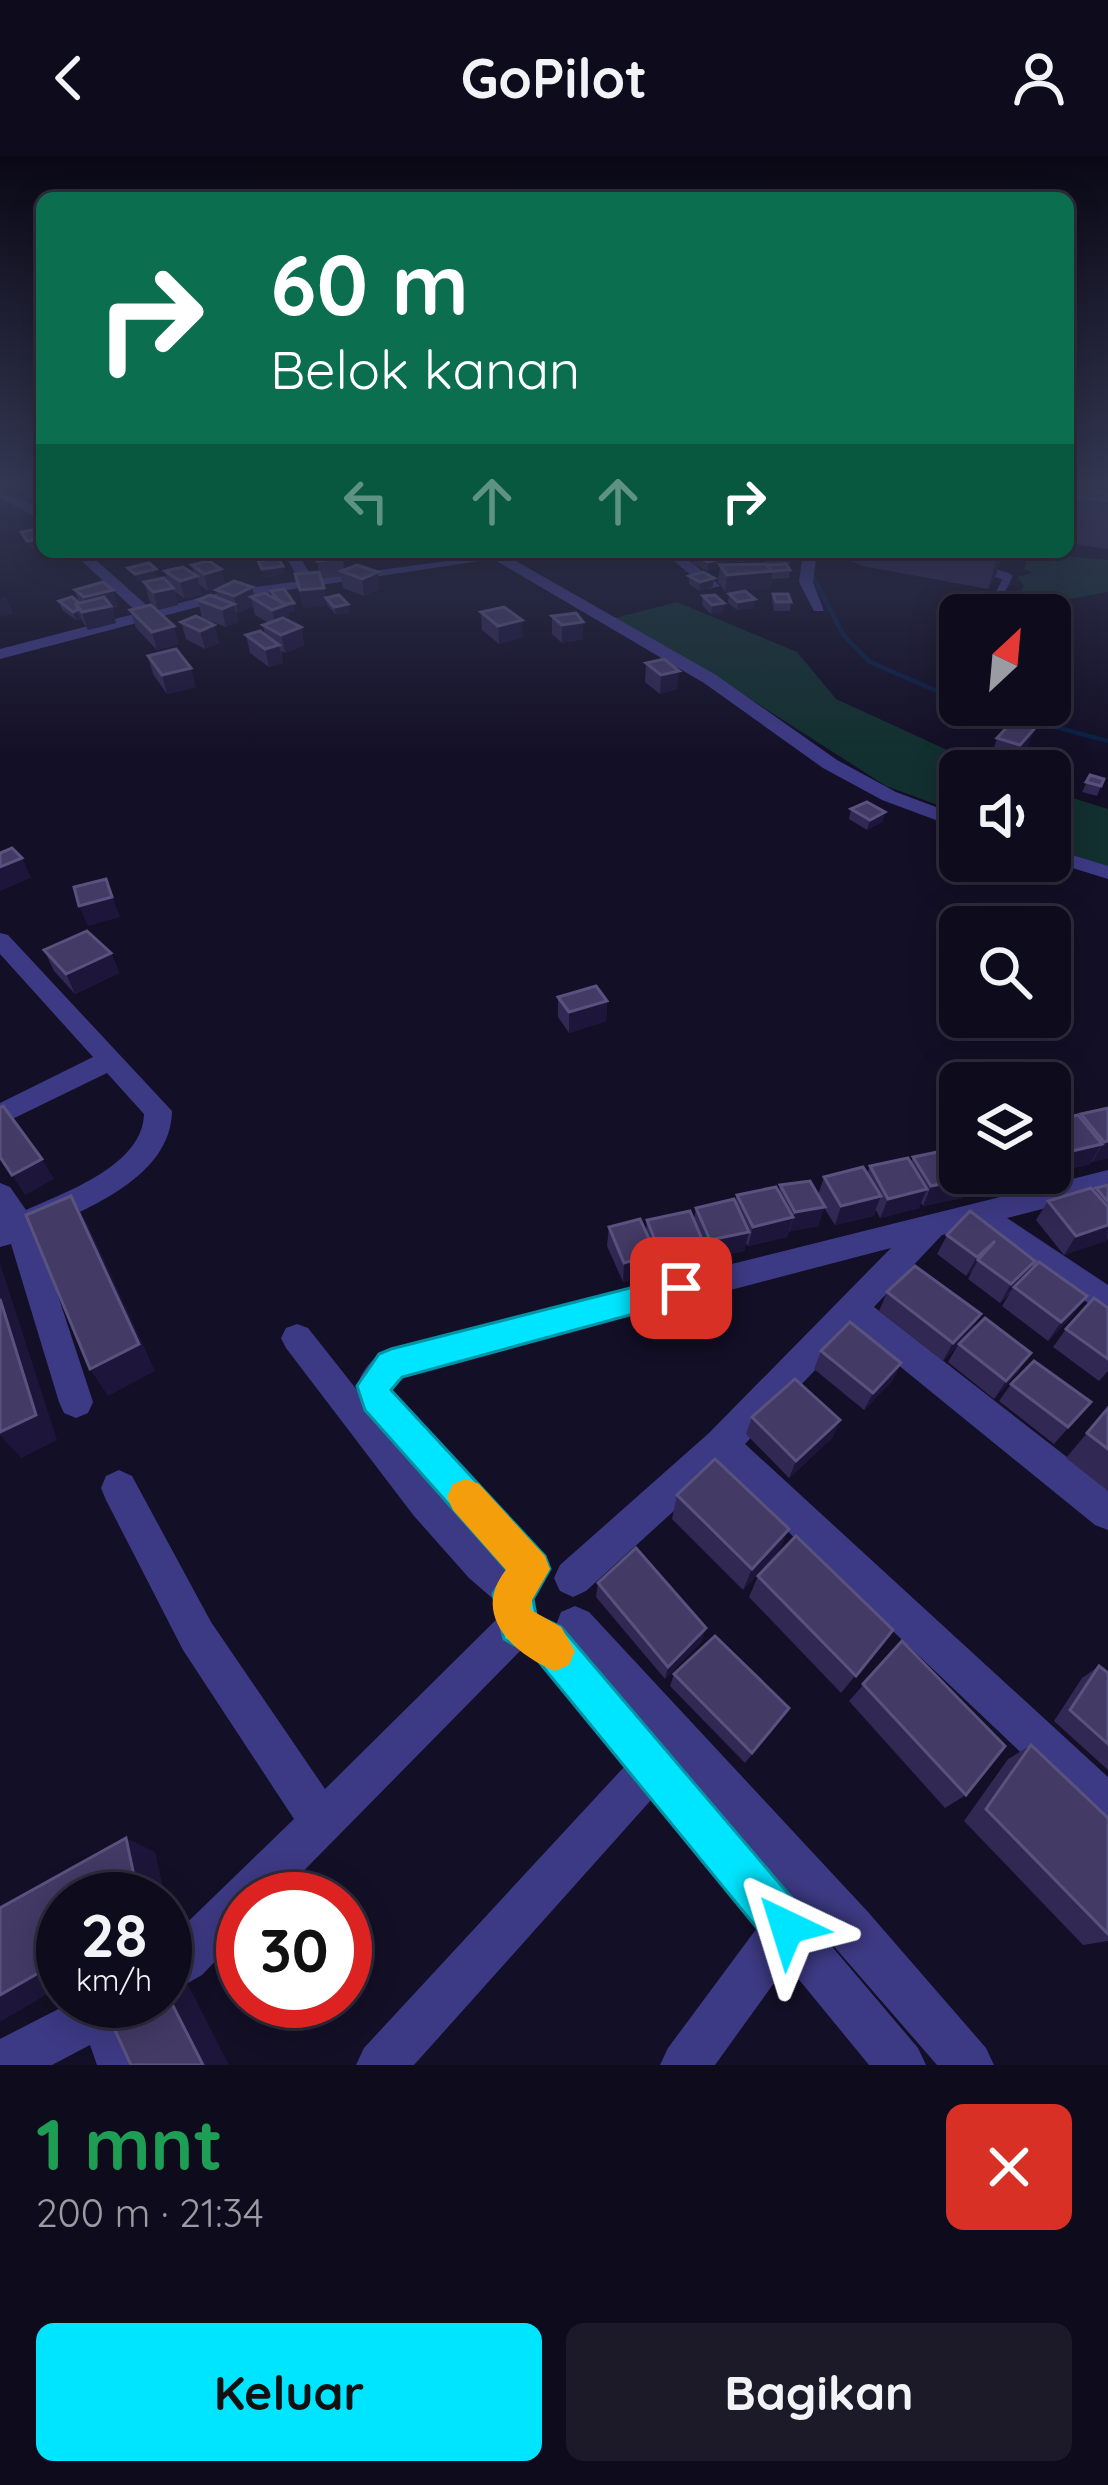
<!DOCTYPE html>
<html lang="id">
<meta charset="utf-8">
<style>
:root{--surface:#0e0b1c;--page:#1c1929;--text:#f1f3f6;--muted:#9b9ba3;--line:#2e2b3b;--accent:#00e5ff}
body{margin:0;font-family:Quicksand,sans-serif;background:var(--page);color:var(--text);height:100vh;display:flex;flex-direction:column;font-size:45px;white-space:nowrap}
*{box-sizing:border-box;margin:0}
p{font-size:39px;color:var(--muted)}
.icon{flex:none;width:66px;height:66px;fill:none;stroke:currentColor;stroke-width:2;stroke-linecap:round;stroke-linejoin:round}
.map{position:relative;height:1909px;overflow:hidden}
.details{display:flex;flex-direction:column;background:var(--surface);flex:1}
.details>*{flex:none}
.top-card{position:absolute;left:36px;top:36px;width:1038px;height:366px;border-radius:18px;box-shadow:0 6px 30px #0003,0 0 0 3px var(--line);background:#0b6e4f;color:#fff;overflow:hidden}
.needle{width:78px;rotate:26deg}
.fabs{position:absolute;left:939px;top:438px;display:grid;gap:24px}
.fabs a{display:grid;place-items:center;width:132px;height:132px;border-radius:18px;background:var(--surface);box-shadow:0 6px 30px #0003,0 0 0 3px var(--line);font-size:60px}
.speed{position:absolute;left:36px;top:1716px;display:flex;gap:24px;font-size:60px;font-weight:700;text-align:center}
.speed>*{display:grid;place-content:center;width:156px;height:156px;border-radius:50%;background:var(--surface);box-shadow:0 6px 30px #0003,0 0 0 3px var(--line);line-height:1}
.speed small{font-size:30px;font-weight:400}
.speed .limit{border:18px solid #d22;background:#fff;color:#111}
.pin{position:absolute;display:grid;place-items:center;width:102px;height:102px;color:#fff;margin:-51px;border-radius:24px;box-shadow:0 6px 18px #0006}
.me{position:absolute;width:132px;margin:-66px;rotate:319deg;stroke-linejoin:round;filter:drop-shadow(0 0 9px #0008)}
.turn{display:flex;align-items:center;gap:42px;height:252px;padding:0 36px;font-size:54px}
.turn .icon{width:156px;height:156px;stroke-width:2.5}
.turn b{display:block;font-size:84px;line-height:102px}
.lanes{display:flex;align-items:center;height:114px;padding:0 36px;background:#0003;justify-content:center;gap:60px;direction:ltr}
.lanes .off{opacity:.35}
.round{display:grid;place-items:center;flex:none;width:126px;height:126px;border-radius:18px;background:var(--page)}
.head{display:flex;align-items:center;justify-content:space-between;height:204px;padding:0 36px}
h1{font-size:72px;font-weight:700;line-height:90px;color:#1e9e55}
.cta{display:flex;gap:24px;margin-top:auto;padding:24px 36px}
.cta a{flex:1;height:138px;border-radius:18px;background:var(--accent);color:#111;font-size:48px;font-weight:700;line-height:138px;text-align:center}
.cta a+a{background:var(--page);color:var(--text)}
header{display:flex;justify-content:space-between;align-items:center;height:156px;padding:0 36px;background:var(--surface);font-size:54px;font-weight:700}
.map>svg:first-child{display:block}
.green{fill:#12302f}
.lines{fill:none;stroke-linecap:round;stroke-linejoin:round}
.stream{stroke:#0a1f44;stroke-width:4.5}
.service{stroke:#3d3a85;stroke-width:8}
.minor{fill:#3d3a85;fill-rule:evenodd}
.wall{fill:#312854;fill-rule:evenodd}
.shaded-wall{fill:#1d163a}
.building{fill:#433a66;stroke:#5a527e;stroke-width:3}
.route{fill:#00e5ff;stroke:#0095a6;stroke-width:3}
.slow{fill:#f59e0b}
</style>
<header><svg class="icon" aria-label="back" viewBox="0 0 24 24"><path d="M15 5l-7 7 7 7"/></svg>GoPilot<svg class="icon" aria-label="person" viewBox="0 0 24 24"><circle cx="12" cy="8" r="4"/><path d="M4 21q1-7 8-7t8 7"/></svg></header>
<div class="map">
<svg width="1108" height="1909" viewBox="0 0 1108 1909">
<rect width="100%" height="100%" fill="#130f26"/>
<g class="green">
<path d="M1019,396l89,8v32l-50,9 -43,-3 9,-12 -7,-9 15,-4 -8,-4 2,-8z"/>
<path d="M677,446l120,50 39,47 157,72h-33v42l-74,-27 -173,-111 -106,-55z"/>
<path d="M1050,635l58,18v58l-58,-20z"/>
</g>
<g class="lines">
<g class="stream">
<path d="M813,421l31,59 26,26 90,39"/>
<path d="M972,549l136,36"/>
</g>
<path class="service" d="M983,413l25,8 -9,18"/>
<g class="minor">
<path d="M0,334l42,19v11l-42,-22z"/>
<path d="M72,396h15l65,58 75,-19 73,-10 -17,-29h14l16,27 200,-27 -6,4 209,119 121,85 59,32 64,24v13l-78,-29 -59,-32 -119,-85 -211,-124 -265,40 -228,60v-10l138,-36z"/>
<path d="M663,396h16l41,34 -12,3z"/>
<path d="M803,396h14l-4,30 11,29h-10l-15,-29z"/>
<path d="M1050,692l58,18v13l-58,-18z"/>
<path d="M0,777l8,2 164,176c-1,66 -84,97 -135,121l56,170 -5,11 -12,5 -12,-5 -5,-11 -48,-158 -11,3v-64l10,4 16,23c40,-18 117,-45 118,-96l-37,-41 -107,52v-22l93,-46 -93,-103z"/>
<path d="M1108,1014v22l-101,26 101,67v31l-135,-89 -31,8 -68,72 234,182v41l-13,-5 -241,-196 -109,115 363,333v51l-15,-7 -372,-353 -135,123 -13,6 -13,-6 -6,-13 6,-13 149,-132 182,-185 -486,127 -14,14 153,167 6,13 -6,13 -15,5 3,7 -7,14 7,3 5,14 9,-4 10,4 5,-13 14,-6 14,6 279,300 118,136 8,17h-57l-198,-228 179,211 8,17h-57l-82,-100 -72,100h-55l8,-17 89,-120 -106,-128 -237,265h-58l8,-17 260,-281 -97,-123 -251,255h-33v33l-41,43 -37,21v-52l129,-125 -111,-169 -77,-150 -5,-12 5,-12 13,-6 13,6 79,146 114,167 181,-179 -37,-32 -55,-62 -128,-168 -5,-10 5,-10 11,-4 11,4 49,62c2,-18 17,-35 34,-41z"/>
<path d="M74,1845h73l-7,17 -10,5 17,42h-50l-7,-20 -38,20h-52v-26z"/>
</g>
</g>
<g class="wall">
<path d="M1068,332l40,4v57l-40,-6z"/>
<path d="M342,396l2,18 36,19 -16,7 -21,-8 -2,-11 -20,1 5,20 23,15 -13,2 -9,-10 -23,3 -9,-34 24,-2 -3,-19z"/>
<path d="M723,396h69l-2,12 -4,1 4,5 -1,8 -17,1 -2,9 -45,4 -7,-10 2,-15 -12,4 -15,-7 1,-8 29,1zM747,399h15l4,9 -43,1 1,-4 22,1z"/>
<path d="M850,396h153l-7,23 -8,14 -125,-23 -14,-6z"/>
<path d="M192,409l29,4 4,16 27,2 2,9 18,1 -1,-6 23,12 1,8 -7,2 2,9 11,5 3,18 -19,8 -4,-2 2,12 -14,4 -19,-14 -4,-18 19,-1 -2,-9 6,-2 -14,-8 -2,-9 -15,7 -2,-1 2,10 -12,5 -24,-9 -4,-18 20,-2 -2,-8 6,-3 -14,4 -9,-6 3,9 -18,4 -10,-7 4,14 -20,5 -9,-10 -5,-18h24l-3,-11 29,3z"/>
<path d="M689,420l25,2 -1,9 -14,4 -10,-7z"/>
<path d="M75,434l43,17 -6,2 4,14 -28,7 -7,-11 -5,1 -14,-10 -3,-9 20,2z"/>
<path d="M729,438l26,5 -2,9 -16,2 -9,-7z"/>
<path d="M773,438l18,8 -1,9h-16l-2,-9z"/>
<path d="M703,440l21,7 -1,9 -12,2 -9,-9z"/>
<path d="M130,454l44,16 4,18 -21,6 -21,-22z"/>
<path d="M481,456l42,25 -24,7 -17,-14z"/>
<path d="M552,460l31,23 -21,4 -10,-9z"/>
<path d="M181,466l33,3 5,18 -14,6 -19,-10z"/>
<path d="M148,500l48,31 -29,7 -14,-20z"/>
<path d="M646,507l31,26 -17,5 -15,-12z"/>
<path d="M997,582l31,9 -15,18 -22,-8z"/>
<path d="M1090,619l14,4 -7,17 -15,-4z"/>
<path d="M851,653l34,3 -3,10 -15,8 -18,-11z"/>
<path d="M1050,660l17,6 -8,20 -9,10z"/>
<path d="M44,794l67,3 8,20 -44,21 -21,-23z"/>
<path d="M558,841l49,4 -1,20 -37,12 -11,-16z"/>
<path d="M1108,952v50l-17,4 -1,2 -42,10 2,-1v-52l30,-4 1,-3z"/>
<path d="M913,1001l47,16h85l-35,7 -3,-4 -3,4 -26,5 -5,-8 -11,21 -39,8 -2,-3 -2,5 -39,10 -4,-8 -3,6 -38,9 -11,-17 -6,18 -29,5 -2,6 -39,9 -2,-3 -2,8 -38,8 -3,-7 -2,11 -44,10 -2,-8 -1,8 -31,9 -16,-36 2,-19 37,4 1,-11 47,-1 2,-11 39,-5 2,-8 42,-3 1,-7 38,10 6,-18 43,-3 3,-8 41,-4z"/>
<path d="M1108,1029v54l-44,16 -28,-35 12,-19 46,-10 2,-3z"/>
<path d="M947,1079l88,26 -9,14 47,40 -25,26 -46,-35 8,-13 -10,10 -32,-24 4,-8 -6,5 -29,-22z"/>
<path d="M887,1136l94,22 -11,19 49,38 -25,28 -46,-37 10,-17 -15,16 -64,-50z"/>
<path d="M1108,1152v63l-9,10 -46,-34 13,-18z"/>
<path d="M821,1195l80,12 -9,18 -28,29 -50,-41z"/>
<path d="M1011,1228l80,18 -37,42 -55,-43z"/>
<path d="M1108,1252v83l-42,-33z"/>
<path d="M752,1261l88,3 -8,18 -43,40 -43,-44z"/>
<path d="M677,1339l102,57 -36,38 -71,-71z"/>
<path d="M758,1420l135,54 -52,63 -92,-96z"/>
<path d="M598,1427l104,58 -37,38 -69,-82z"/>
<path d="M902,1485l64,154 -21,13 -96,-107z"/>
<path d="M1099,1510l9,7v97l-54,-49 28,-43z"/>
<path d="M674,1518l115,34 -44,55 -75,-77z"/>
<path d="M1031,1589l77,73v123l-25,4 -119,-124 44,-62z"/>
</g>
<g class="shaded-wall">
<path d="M42,382v9l-12,2 -3,-8z"/>
<path d="M999,396h4l-7,23 -8,14z"/>
<path d="M724,402l-1,8 -15,5v-9z"/>
<path d="M283,410l2,8 -21,4 -2,-9z"/>
<path d="M156,413l2,8 -21,5 -2,-8z"/>
<path d="M221,413l4,17 -17,5 -4,-17z"/>
<path d="M773,415l-3,17 -45,4 2,-17z"/>
<path d="M378,416l2,17 -16,7 -2,-17z"/>
<path d="M197,420l5,18 -18,4 -4,-17z"/>
<path d="M714,422l-1,9 -14,4 1,-9z"/>
<path d="M252,431l3,13 -4,-3 2,9 -15,7 -4,-17z"/>
<path d="M173,432l5,17 -20,5 -5,-18z"/>
<path d="M324,432l3,17 -23,3 -4,-18z"/>
<path d="M113,434l5,17 -6,2 4,14 -28,7 -6,-18 6,-1 -4,-14z"/>
<path d="M6,440l7,18 -13,3v-19z"/>
<path d="M755,443l-2,9 -16,2 1,-8z"/>
<path d="M294,447l1,8 -7,2 2,9 -14,5 -4,-17z"/>
<path d="M724,447l-1,9 -12,2 1,-9z"/>
<path d="M234,448l4,18 -12,5 -4,-18z"/>
<path d="M348,448l1,9 -13,2 -2,-8z"/>
<path d="M78,454l3,9 -5,1 -3,-8z"/>
<path d="M522,464l1,17 -24,7 -1,-18z"/>
<path d="M583,466v17l-21,4v-18z"/>
<path d="M214,469l5,18 -14,6 -5,-18z"/>
<path d="M174,470l4,18 -21,6 -5,-18z"/>
<path d="M301,471l3,18 -19,8 -4,-18z"/>
<path d="M279,489l4,18 -14,4 -4,-18z"/>
<path d="M191,512l5,19 -29,7 -5,-19z"/>
<path d="M679,515l-2,18 -17,5 1,-19z"/>
<path d="M1035,572l-7,19 -15,18 7,-20z"/>
<path d="M885,656l-3,10 -15,8 3,-10z"/>
<path d="M1067,666l-8,20 -9,10 8,-20z"/>
<path d="M22,702l9,20 -31,13v-24z"/>
<path d="M106,723l14,38 -32,9 -9,-20z"/>
<path d="M111,797l8,20 -44,21 -9,-20z"/>
<path d="M607,845l-1,20 -37,12v-21z"/>
<path d="M1108,985v17l-16,4 12,-20z"/>
<path d="M1102,988l-12,20 -42,10 11,-20z"/>
<path d="M42,1003l12,20 -29,16 -13,-20z"/>
<path d="M965,1017h10l-13,25 -39,8 8,-20z"/>
<path d="M984,1017h24l-4,7 -26,5z"/>
<path d="M1014,1017h31l-35,7z"/>
<path d="M927,1033l-8,19 -39,10 8,-19z"/>
<path d="M71,1040l17,29 67,146 -47,25 -18,-27z"/>
<path d="M881,1040l-8,20 -38,9 6,-19z"/>
<path d="M825,1051l-7,19 -29,6 6,-20z"/>
<path d="M793,1061l-6,20 -39,9 5,-19z"/>
<path d="M1108,1069l-1,16 -43,14 12,-19z"/>
<path d="M749,1076l-5,19 -38,8 4,-19z"/>
<path d="M995,1085l-17,19 -6,11 -6,5 11,-19z"/>
<path d="M704,1088l-3,19 -44,10 3,-20z"/>
<path d="M656,1098l-2,19 -31,9 1,-19z"/>
<path d="M1035,1105l-12,19 -9,7 -14,16 11,-19z"/>
<path d="M0,1107l57,177 -36,18 -21,-23z"/>
<path d="M1087,1140l-14,19 -25,26 13,-19z"/>
<path d="M981,1158l-11,19 -27,28 10,-18z"/>
<path d="M1031,1197l-12,18 -25,28 12,-18z"/>
<path d="M901,1207l-9,18 -28,29 9,-17z"/>
<path d="M840,1264l-8,18 -43,40 7,-17z"/>
<path d="M789,1373l-10,23 -36,38 9,-21z"/>
<path d="M706,1472l-4,13 -37,38 3,-12z"/>
<path d="M126,1682l29,14 16,70 -6,3v-26h-26z"/>
<path d="M63,1803v26l-63,37v-27z"/>
<path d="M165,1825l23,4 41,80h-26l-38,-75z"/>
</g>
<g class="building">
<path d="M1068,332l40,4v9l-40,-5z"/>
<path d="M37,373l5,9 -15,3 -6,-9z"/>
<path d="M342,396l1,7 -26,2 -1,-8z"/>
<path d="M706,396h6l12,6 -16,4 -14,-6z"/>
<path d="M278,402l5,8 -21,3 -4,-8z"/>
<path d="M209,405l12,8 -17,5 -12,-9z"/>
<path d="M149,407l7,6 -21,5 -7,-6z"/>
<path d="M766,408l7,7 -46,4 -7,-10z"/>
<path d="M786,408l4,6 -18,1 -6,-6z"/>
<path d="M357,409l21,7 -16,7 -21,-8z"/>
<path d="M183,411l14,9 -17,5 -15,-10z"/>
<path d="M319,416l5,16 -24,2 -5,-16z"/>
<path d="M703,416l11,6 -14,4 -11,-6z"/>
<path d="M164,422l9,10 -20,4 -9,-10z"/>
<path d="M234,425l18,6 -18,9 -18,-6z"/>
<path d="M103,426l10,8 -29,7 -9,-7z"/>
<path d="M284,433l10,14 -9,1 -7,-4 -7,-9z"/>
<path d="M745,435l10,8 -17,3 -9,-8z"/>
<path d="M265,437l21,12 -14,5 -21,-13z"/>
<path d="M773,438h15l3,8h-15z"/>
<path d="M210,439l24,9 -12,5 -24,-9z"/>
<path d="M339,439l9,9 -14,3 -8,-9z"/>
<path d="M715,439l9,8 -12,2 -9,-9z"/>
<path d="M72,441l7,6 -3,1 2,6 -5,2 -14,-11z"/>
<path d="M104,441l7,9 -29,6 -6,-8z"/>
<path d="M151,449l23,21 -22,6 -22,-22z"/>
<path d="M504,451l18,13 -24,6 -17,-14z"/>
<path d="M576,457l7,9 -21,3 -10,-9z"/>
<path d="M196,460l18,9 -14,6 -19,-9z"/>
<path d="M283,462l18,9 -20,8 -18,-10z"/>
<path d="M260,475l19,14 -14,4 -19,-14z"/>
<path d="M176,493l15,19 -29,7 -14,-19z"/>
<path d="M664,503l15,12 -18,4 -15,-12z"/>
<path d="M1013,565l22,7 -15,17 -23,-7z"/>
<path d="M1090,619l14,4 -3,7 -15,-4z"/>
<path d="M867,646l18,10 -15,8 -19,-11z"/>
<path d="M1050,660l17,6 -9,10 -8,-3z"/>
<path d="M12,692l10,10 -22,9v-14z"/>
<path d="M106,723l6,18 -33,9 -5,-19z"/>
<path d="M87,775l24,22 -45,21 -22,-24z"/>
<path d="M596,830l11,15 -38,11 -11,-15z"/>
<path d="M3,950l39,53 -30,16 -12,-18v-49z"/>
<path d="M1108,952v33l-4,1 -23,-28z"/>
<path d="M1078,959l24,29 -43,10 -9,-14v-19z"/>
<path d="M952,993l8,12v12h8l3,5 -40,8 -18,-29z"/>
<path d="M908,1002l19,31 -39,10 -18,-33z"/>
<path d="M863,1011l18,29 -40,10 -17,-29z"/>
<path d="M810,1025l15,26 -30,5 -15,-27z"/>
<path d="M1108,1029v17l-12,-14z"/>
<path d="M776,1031l17,30 -40,10 -16,-32z"/>
<path d="M1091,1032l17,19v18l-32,11 -28,-35z"/>
<path d="M71,1040l68,148 -49,25 -64,-154z"/>
<path d="M734,1043l15,33 -39,8 -14,-32z"/>
<path d="M690,1055l14,33 -44,9 -13,-33z"/>
<path d="M970,1055l65,50 -24,23 -33,-24 17,-19 -18,16 -30,-22z"/>
<path d="M640,1063l16,35 -32,9 -15,-36z"/>
<path d="M1039,1106l48,34 -26,26 -47,-35z"/>
<path d="M915,1110l66,48 -28,29 -66,-51z"/>
<path d="M1094,1142l14,10v51l-42,-30z"/>
<path d="M0,1143l36,116 -36,17z"/>
<path d="M985,1162l46,35 -25,28 -47,-37z"/>
<path d="M850,1166l51,41 -28,30 -52,-42z"/>
<path d="M1034,1205l57,41 -23,25 -57,-43z"/>
<path d="M795,1223l45,41 -44,41 -44,-44z"/>
<path d="M1108,1252v41l-21,-16z"/>
<path d="M715,1303l74,70 -37,40 -75,-74z"/>
<path d="M796,1380l97,94 -37,46 -98,-100z"/>
<path d="M636,1392l70,80 -38,39 -70,-84z"/>
<path d="M715,1480l74,72 -37,45 -78,-79z"/>
<path d="M902,1485l103,105 -39,49 -103,-111z"/>
<path d="M1099,1510l9,7v71l-38,-34z"/>
<path d="M1031,1589l77,73v116l-122,-125z"/>
<path d="M126,1682l13,61h-76v60l-63,36v-87z"/>
<path d="M165,1834l38,75h-72l-18,-39 26,-25h26z"/>
</g>
<linearGradient id="sky" x2="0" y2="1"><stop stop-color="#0a0815"/><stop offset="0.55" stop-color="#333752"/><stop offset="1" stop-color="#333752" stop-opacity="0"/></linearGradient>
<rect width="1108" height="599" fill="url(#sky)"/>
<path class="route" d="M681,1119l11,4 5,9 -5,10 -290,79 -11,13 154,166 5,13 -17,30 3,16 25,12 242,284 7,16 -7,17 -16,7 -17,-7 -235,-287 -31,-18 -11,-45 14,-24 -142,-160 -8,-24 22,-32 12,-5z"/>
<path class="slow" d="M466,1323l13,5 66,72 5,13 -18,31 -1,10 30,17 14,24 -6,14 -14,6c-41,-17 -85,-56 -49,-101l-53,-60 -6,-13 6,-13z"/>
</svg>
<div class="fabs">
<a><svg class="needle" viewBox="-14 -14 28 28"><path d="M0-13l5 13h-10z" fill="#e53935"/><path d="M0 13l5-13h-10z" fill="#9b9ba3"/></svg></a>
<a><svg class="icon" aria-label="sound" viewBox="0 0 24 24"><path d="M4 9h4l5-4v14l-5-4H4zM17 9q2 3 0 6"/></svg></a>
<a><svg class="icon" aria-label="search" viewBox="0 0 24 24"><circle cx="10" cy="10" r="6"/><path d="M15 15l6 6"/></svg></a>
<a><svg class="icon" aria-label="layers" viewBox="0 0 24 24"><path d="M12 4l9 5-9 5-9-5zM3 14l9 5 9-5"/></svg></a>
</div>
<div class="speed"><div>28<small>km/h</small></div><div class="limit">30</div></div>
<div class="pin" style="left:681px;top:1132px;background:#d93025"><svg class="icon" aria-label="arrive" viewBox="0 0 24 24"><path d="M6 21V4h12l-3 4 3 4H6"/></svg></div>
<svg class="me" style="left:787px;top:1771px" viewBox="-20 -20 40 40"><path d="M0-17L14 15 0 8-14 15z" fill="#00e5ff" stroke="#fff" stroke-width="4"/></svg>
<div class="top-card">
<div class="turn"><svg class="icon" aria-label="right" viewBox="0 0 24 24"><path d="M7 20v-9h11M14 6l5 5-5 5"/></svg><div><b>60 m</b>Belok kanan</div></div>
<div class="lanes"><svg class="icon off" aria-label="left" viewBox="0 0 24 24"><path d="M17 20v-9H6M10 6l-5 5 5 5"/></svg><svg class="icon off" aria-label="ahead" viewBox="0 0 24 24"><path d="M12 20V5M6 11l6-6 6 6"/></svg><svg class="icon off" aria-label="ahead" viewBox="0 0 24 24"><path d="M12 20V5M6 11l6-6 6 6"/></svg><svg class="icon" aria-label="right" viewBox="0 0 24 24"><path d="M7 20v-9h11M14 6l5 5-5 5"/></svg></div>
</div>
</div>
<section class="details">
<div class="head"><div><h1>1 mnt</h1><p>200 m · 21:34</p></div><a class="round" style="background:#d93025;color:#fff"><svg class="icon" aria-label="close" viewBox="0 0 24 24"><path d="M6 6l12 12M18 6L6 18"/></svg></a></div>
<div class="cta"><a>Keluar</a><a>Bagikan</a></div>
</section>
